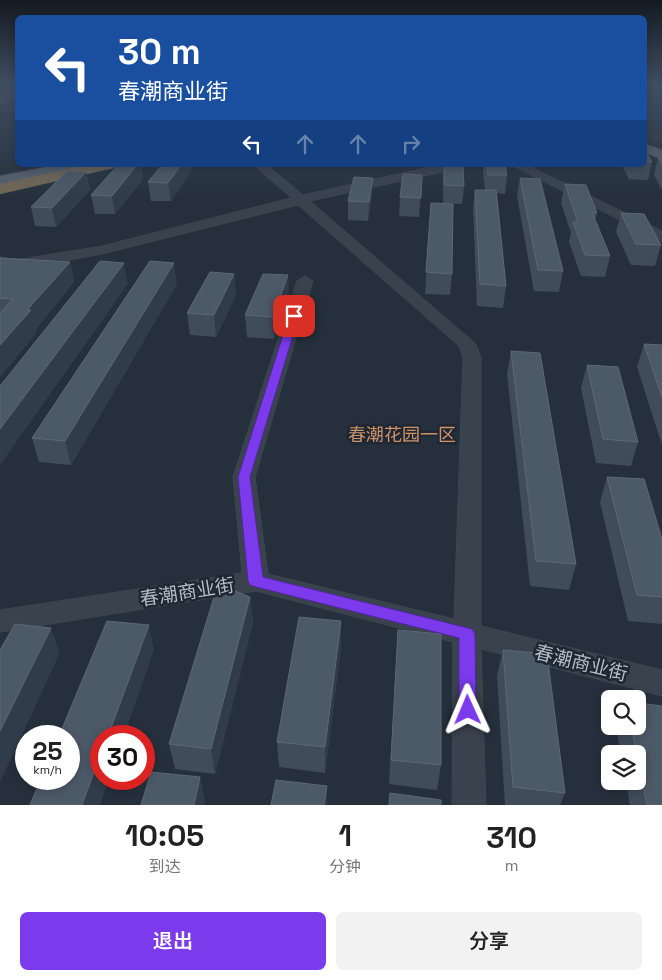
<!DOCTYPE html>
<html lang="zh">
<meta charset="utf-8">
<style>
:root{--surface:#fff;--page:#f2f2f2;--text:#222;--muted:#767676;--accent:#7c3aed}
body{margin:0;font-family:"Space Grotesk","Noto Sans SC",sans-serif;background:var(--page);color:var(--text);height:100vh;display:flex;flex-direction:column;font-size:19px;white-space:nowrap}
*{box-sizing:border-box;margin:0}
p{font-size:16px;color:var(--muted)}
.icon{flex:none;width:28px;height:28px;fill:none;stroke:currentColor;stroke-width:2;stroke-linecap:round;stroke-linejoin:round}
.map{position:relative;height:805px;overflow:hidden}
.panel{display:flex;flex-direction:column;background:var(--surface);flex:1}
.panel>*{flex:none}
.hud{position:absolute;left:15px;top:15px;width:632px;height:152px;border-radius:8px;box-shadow:0 2px 8px #0003;background:#1a4fa0;color:#fff;overflow:hidden}
.fabs{position:absolute;left:601px;top:690px;display:grid;gap:10px}
.fabs a{display:grid;place-items:center;width:45px;height:45px;border-radius:8px;background:var(--surface);box-shadow:0 2px 8px #0003;font-size:25px}
.speed{position:absolute;left:15px;top:725px;display:flex;gap:10px;font-size:25px;font-weight:700;text-align:center}
.speed>*{display:grid;place-content:center;width:65px;height:65px;border-radius:50%;background:var(--surface);box-shadow:0 2px 8px #0003;line-height:1}
.speed small{font-size:12px;font-weight:400}
.speed .limit{border:8px solid #d22;background:#fff;color:#111}
.pin{position:absolute;display:grid;place-items:center;width:42px;height:42px;color:#fff;margin:-21px;border-radius:10px;box-shadow:0 2px 8px #0006}
.me{position:absolute;width:55px;margin:-28px;rotate:359deg;stroke-linejoin:round;filter:drop-shadow(0 0 4px #0008)}
.turn{display:flex;align-items:center;gap:18px;height:105px;padding:0 20px;font-size:22px}
.turn .icon{width:65px;height:65px;stroke-width:2.5}
.turn b{display:block;font-size:35px;line-height:42px}
.lanes{display:flex;align-items:center;height:48px;padding:0 20px;background:#0003;justify-content:center;gap:25px;direction:ltr}
.lanes .off{opacity:.35}
.eta{display:flex;justify-content:space-evenly;align-items:center;height:85px;text-align:center}
.eta b{font-size:30px;font-weight:600;line-height:35px}
.action{display:flex;gap:10px;margin-top:auto;padding:10px 20px}
.action a{flex:1;height:58px;border-radius:8px;background:var(--accent);color:#fff;font-size:20px;font-weight:600;line-height:58px;text-align:center}
.action a+a{background:var(--page);color:var(--text)}
.map>svg:first-child{display:block}
.lines{fill:none;stroke-linecap:round;stroke-linejoin:round}
.stream{stroke:#19273a;stroke-width:2}
.minor-casing{stroke:#424b56;stroke-width:1}
.major-casing{stroke:#424b56;stroke-width:1}
.highway-casing{stroke:#444d58;stroke-width:1}
.path{stroke:#405456;stroke-width:1;stroke-dasharray:2 2;stroke-linecap:butt}
.minor{fill:#39424d;fill-rule:evenodd}
.major{fill:#57616d;fill-rule:evenodd}
.highway{fill:#726756;fill-rule:evenodd}
.wall{fill:#404c5a}
.shaded-wall{fill:#303c49}
.building{fill:#4c5966;stroke:#5d6875}
.route{fill:#7c3aed;stroke:#51269a}
.labels{text-anchor:middle;dominant-baseline:central;stroke-width:5;stroke-linejoin:round;paint-order:stroke}
.neighbourhood-label{font-size:18px;fill:#cf9369;stroke:#1e2732}
.near-street-label{font-size:19px;fill:#b5bdc8;stroke:#1e2732}
</style>
<div class="map">
<svg width="662" height="805" viewBox="0 0 662 805">
<rect width="100%" height="100%" fill="#25303c"/>
<g class="lines">
<path class="stream" d="M0,115l18,2"/>
<defs>
<g id="minor">
<path d="M18,91v7l-18,6v-6z"/>
<path d="M254,165h13l36,30 136,-30h22l-6,4 -145,32 166,143 5,14v268l181,44v26l-181,-47 5,156h-34l1,-163 -197,-51 -256,41v-22l242,-37 -9,-96 64,-196 8,-5 8,5 -58,196 13,97 186,45 9,-261 -4,-12 -161,-141 -196,49 -86,16 -16,-3v-10l16,3 86,-14 189,-48z"/>
<path d="M512,165h15l135,66v10z"/>
</g>
<g id="major">
<path d="M645,144l17,6v9l-17,-6z"/>
<path d="M56,165h29l-7,4 -78,17v-10z"/>
</g>
<path id="highway" d="M85,165h30l-2,3 -113,26v-10z"/>
</defs>
<use href="#minor" class="minor-casing"/>
<use href="#major" class="major-casing"/>
<use href="#highway" class="highway-casing"/>
<path class="path" d="M645,133l17,7"/>
<use href="#minor" class="minor"/>
<use href="#major" class="major"/>
<use href="#highway" class="highway"/>
</g>
<g class="wall">
<path d="M645,151l7,11 -4,18 -19,-1 -7,-14h23z"/>
<path d="M658,158h4v32l-8,-15z"/>
<path d="M118,165h23l2,14 -28,35h-20l-4,-19z"/>
<path d="M162,165h31v3l-22,33h-20l-3,-19z"/>
<path d="M444,165l20,21 -2,18 -19,-1v-22z"/>
<path d="M484,165h21l2,10 -2,19 -8,-1 9,93 -3,22 -26,-2 -4,-98 2,-18h10l-2,-19z"/>
<path d="M86,172l4,18 -34,37 -21,-1 -4,-19z"/>
<path d="M422,175l-3,42 -20,-1 1,-19z"/>
<path d="M520,178l43,93 -4,21 -25,-1 -17,-95z"/>
<path d="M565,184l32,29 -2,7 15,36 -5,21 -24,-1 -12,-34 2,-9 -10,-30z"/>
<path d="M372,196l-4,25 -20,-1v-19z"/>
<path d="M431,203l21,71 -2,21 -25,-1z"/>
<path d="M621,213l40,32 -6,21 -24,-1 -15,-33z"/>
<path d="M0,258l70,4 4,20 -38,47v4l-36,44z"/>
<path d="M234,274l2,21 -20,42 -26,-2 -3,-22z"/>
<path d="M177,284l-106,181 -32,-3 -7,-24z"/>
<path d="M289,297l-15,42 -27,-2 -2,-22z"/>
<path d="M644,344l18,1v100l-25,-78z"/>
<path d="M511,351l65,213 -7,26 -39,-4 -23,-212z"/>
<path d="M587,365l51,77 -7,24 -35,-3 -15,-75z"/>
<path d="M607,477l55,62v85l-34,-3 -28,-119z"/>
<path d="M250,597l3,25 -38,152 -40,-5 -6,-25z"/>
<path d="M341,621v25l-16,127 -46,-6 -2,-25z"/>
<path d="M398,630l43,135 -4,25 -48,-6z"/>
<path d="M503,650l62,143 -5,12h-55l-8,-129z"/>
<path d="M616,726h22l24,79h-32l-4,-24h12v-27h-17l-5,-26z"/>
</g>
<g class="shaded-wall">
<path d="M137,165h4l2,14 -28,35 -3,-18z"/>
<path d="M181,165h12v3l-22,33 -3,-18z"/>
<path d="M86,172l4,18 -34,37 -4,-19z"/>
<path d="M373,178l-1,18 -4,25 1,-19z"/>
<path d="M70,262l4,20 -38,47v4l-36,44v-32l27,-35z"/>
<path d="M124,263l4,21 -128,181v-36z"/>
<path d="M174,263l3,21 -106,181 -6,-24z"/>
<path d="M234,274l2,21 -20,42 -2,-22z"/>
<path d="M288,275l1,22 -15,42 -1,-22z"/>
<path d="M250,597l3,25 -38,152 -4,-25z"/>
<path d="M341,621v25l-16,127v-26z"/>
<path d="M149,625l5,25 -30,86h-16z"/>
<path d="M51,628l9,25 -60,129v-51z"/>
<path d="M101,753v26h8l-9,26h-18z"/>
<path d="M200,777l5,25v3h-11z"/>
<path d="M327,786v19h-3z"/>
</g>
<g class="building">
<path d="M645,151l7,11h-7z"/>
<path d="M658,158h4v6z"/>
<path d="M118,165h19l-25,31 -21,-1z"/>
<path d="M162,165h19l-13,18 -20,-1z"/>
<path d="M444,165h19l1,21 -20,-1z"/>
<path d="M487,165h18l2,10h-19z"/>
<path d="M67,171l19,1 -34,36 -21,-1z"/>
<path d="M403,174l19,1 -1,23 -21,-1z"/>
<path d="M354,177l19,1 -4,24 -21,-1z"/>
<path d="M520,178l20,1 23,92 -25,-1z"/>
<path d="M565,184l21,1 11,28 -5,-1 18,44 -25,-1 -12,-33h5z"/>
<path d="M475,190h21l10,96 -26,-2z"/>
<path d="M431,203l22,1 -1,70 -26,-2z"/>
<path d="M621,213l23,1 17,31 -25,-1z"/>
<path d="M0,258h1l69,4 -43,48h4l-31,35v-32l13,-14 -13,-1z"/>
<path d="M100,261l24,2 -124,166v-43z"/>
<path d="M150,261l24,2 -109,178 -33,-3z"/>
<path d="M210,272l24,2 -20,41 -27,-2z"/>
<path d="M263,274l25,1 -15,42 -28,-2z"/>
<path d="M644,344l18,1v52z"/>
<path d="M511,351l29,2 36,211 -40,-3z"/>
<path d="M587,365l31,2 20,75 -35,-3z"/>
<path d="M607,477l37,2 18,60v58l-25,-2z"/>
<path d="M218,584l32,13 -39,152 -42,-5z"/>
<path d="M299,617l42,4 -16,126 -48,-5z"/>
<path d="M107,621l42,4 -41,111h-7v17l-19,52h-52l11,-26h28v-43h-10z"/>
<path d="M15,624l36,4 -51,103v-81z"/>
<path d="M398,630l43,4v131l-50,-5z"/>
<path d="M503,650l44,4 18,139 -52,-6z"/>
<path d="M638,703l24,3v99h-15l-9,-47v-4h-1l-6,-28h7z"/>
<path d="M151,772l49,5 -6,28h-53z"/>
<path d="M276,780l51,6 -3,19h-53z"/>
<path d="M390,793l51,7v5h-52z"/>
</g>
<linearGradient id="sky" x2="0" y2="1"><stop stop-color="#141a21"/><stop offset="0.43" stop-color="#404e61"/><stop offset="1" stop-color="#404e61" stop-opacity="0"/></linearGradient>
<rect width="662" height="198" fill="url(#sky)"/>
<path class="route" d="M294,313l5,3 -49,161 13,100 209,52 3,5 1,76 -2,5 -6,3 -6,-3 -3,-5v-72l-203,-51 -6,-2 -2,-4 -10,-104 51,-161z"/>
<g class="labels">
<g class="neighbourhood-label">
<text x="402" y="434">春潮花园一区</text>
</g>
<g class="near-street-label">
<text transform="translate(187 592) rotate(-9)">春潮商业街</text>
<text transform="translate(581 663) rotate(14)">春潮商业街</text>
</g>
</g>
</svg>
<div class="fabs">
<a><svg class="icon" aria-label="search" viewBox="0 0 24 24"><circle cx="10" cy="10" r="6"/><path d="M15 15l6 6"/></svg></a>
<a><svg class="icon" aria-label="layers" viewBox="0 0 24 24"><path d="M12 4l9 5-9 5-9-5zM3 14l9 5 9-5"/></svg></a>
</div>
<div class="speed"><div>25<small>km/h</small></div><div class="limit">30</div></div>
<div class="pin" style="left:294px;top:316px;background:#d93025"><svg class="icon" aria-label="arrive" viewBox="0 0 24 24"><path d="M6 21V4h12l-3 4 3 4H6"/></svg></div>
<svg class="me" style="left:468px;top:710px" viewBox="-20 -20 40 40"><path d="M0-17L14 15 0 8-14 15z" fill="#7c3aed" stroke="#fff" stroke-width="4"/></svg>
<div class="hud">
<div class="turn"><svg class="icon" aria-label="left" viewBox="0 0 24 24"><path d="M17 20v-9H6M10 6l-5 5 5 5"/></svg><div><b>30 m</b>春潮商业街</div></div>
<div class="lanes"><svg class="icon" aria-label="left" viewBox="0 0 24 24"><path d="M17 20v-9H6M10 6l-5 5 5 5"/></svg><svg class="icon off" aria-label="ahead" viewBox="0 0 24 24"><path d="M12 20V5M6 11l6-6 6 6"/></svg><svg class="icon off" aria-label="ahead" viewBox="0 0 24 24"><path d="M12 20V5M6 11l6-6 6 6"/></svg><svg class="icon off" aria-label="right" viewBox="0 0 24 24"><path d="M7 20v-9h11M14 6l5 5-5 5"/></svg></div>
</div>
</div>
<section class="panel">
<div class="eta">
<div><b>10:05</b><p>到达</p></div>
<div><b>1</b><p>分钟</p></div>
<div><b>310</b><p>m</p></div>
</div>
<div class="action"><a>退出</a><a>分享</a></div>
</section>
